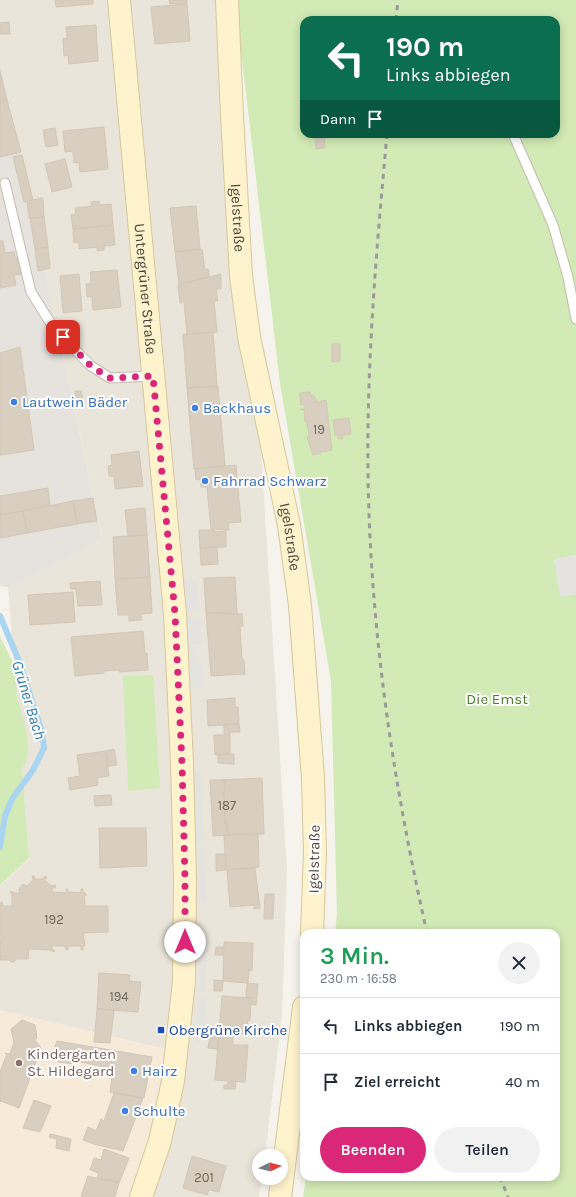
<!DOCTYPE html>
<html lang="de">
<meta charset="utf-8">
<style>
:root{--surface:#fff;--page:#f2f2f3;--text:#1f2937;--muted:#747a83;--line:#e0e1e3;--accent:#db2777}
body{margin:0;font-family:Karla,sans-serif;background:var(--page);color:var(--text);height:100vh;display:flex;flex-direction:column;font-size:15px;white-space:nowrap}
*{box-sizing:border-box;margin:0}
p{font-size:13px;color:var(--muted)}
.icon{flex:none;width:22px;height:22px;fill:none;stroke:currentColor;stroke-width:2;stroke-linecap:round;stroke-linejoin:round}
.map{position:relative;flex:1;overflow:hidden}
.sheet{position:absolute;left:300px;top:929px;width:260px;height:252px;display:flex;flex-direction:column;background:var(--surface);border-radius:12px;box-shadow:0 2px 10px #0003}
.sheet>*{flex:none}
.hud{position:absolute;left:300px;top:16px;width:260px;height:122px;border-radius:12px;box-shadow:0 2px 10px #0003;background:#0b6e4f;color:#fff;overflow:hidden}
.needle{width:26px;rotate:84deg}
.controls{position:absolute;left:252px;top:1149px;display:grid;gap:8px}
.controls a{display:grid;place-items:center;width:36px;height:36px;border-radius:50%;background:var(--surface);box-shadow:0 2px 10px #0003;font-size:20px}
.pin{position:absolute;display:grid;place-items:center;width:34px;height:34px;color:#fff;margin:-17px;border-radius:8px;box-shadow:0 2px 6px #0006}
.me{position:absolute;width:44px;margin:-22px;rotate:0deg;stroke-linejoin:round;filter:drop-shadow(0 0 3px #0008)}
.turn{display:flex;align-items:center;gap:14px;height:84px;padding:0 20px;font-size:18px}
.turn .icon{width:52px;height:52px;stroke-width:2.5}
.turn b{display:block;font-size:28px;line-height:34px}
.then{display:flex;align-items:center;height:38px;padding:0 20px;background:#0003;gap:8px;font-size:15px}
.round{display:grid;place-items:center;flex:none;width:42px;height:42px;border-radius:21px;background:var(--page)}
.summary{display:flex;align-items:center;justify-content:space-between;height:68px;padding:0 20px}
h1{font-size:24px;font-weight:600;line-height:30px;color:#1e9e55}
.action{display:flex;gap:8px;margin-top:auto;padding:8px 20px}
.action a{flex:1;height:46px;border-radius:24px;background:var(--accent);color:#fff;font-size:16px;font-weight:600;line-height:46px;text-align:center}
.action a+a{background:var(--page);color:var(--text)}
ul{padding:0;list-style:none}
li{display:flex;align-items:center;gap:12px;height:56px;padding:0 20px;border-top:1px solid var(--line)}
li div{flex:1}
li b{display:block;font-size:15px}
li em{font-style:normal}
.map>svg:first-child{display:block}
.residential{fill:#eae5da}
.commercial{fill:#f7ead8}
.industrial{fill:#e6e2dd}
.green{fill:#d2eab5;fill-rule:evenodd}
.parking{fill:#e5e3e0}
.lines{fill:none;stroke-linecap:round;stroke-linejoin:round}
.stream{stroke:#a9d4f2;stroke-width:6}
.building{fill:#d8cfc1;stroke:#d3c7b4}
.service-casing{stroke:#c2bbae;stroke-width:11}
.secondary-casing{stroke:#d6c79b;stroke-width:24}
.service{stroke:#fff;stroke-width:9}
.secondary{stroke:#fff3cd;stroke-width:22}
.rail{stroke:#9a9a9a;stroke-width:3;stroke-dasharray:5 5;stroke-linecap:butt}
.route{stroke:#db2777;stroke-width:7;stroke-dasharray:0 12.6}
.shop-dot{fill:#3f7fe0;stroke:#fff;stroke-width:1.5}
.transit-dot{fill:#1a4fb4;stroke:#fff;stroke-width:1.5}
.education-dot{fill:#8d6e63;stroke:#fff;stroke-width:1.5}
.labels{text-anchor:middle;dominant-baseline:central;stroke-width:4;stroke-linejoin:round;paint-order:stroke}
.number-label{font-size:13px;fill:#6e675b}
.street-label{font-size:15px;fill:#4b4439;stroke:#fff}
.shop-label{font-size:15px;fill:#366cbe;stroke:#fff;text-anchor:start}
.park-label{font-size:15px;fill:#4a7f2a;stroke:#fff}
.transit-label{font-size:15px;fill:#164399;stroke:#fff;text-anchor:start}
.education-label{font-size:15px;fill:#785e54;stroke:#fff;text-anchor:start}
.water-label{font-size:16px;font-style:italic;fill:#2e7ab2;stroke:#fff}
</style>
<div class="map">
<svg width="576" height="1197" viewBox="0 0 576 1197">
<rect width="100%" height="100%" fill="#f6f3ec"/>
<path class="residential" d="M0,0h233l54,869 -5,146 -17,141h-6v22h3l-3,19h-116l22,-148 -165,-39v-124l29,-27 -21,-272 94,-49 -102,-478z"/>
<path class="commercial" d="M0,1010l165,39 -22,148h-143z"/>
<path class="industrial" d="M0,60l102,479 -94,48 -8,-1z"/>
<g class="green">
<path d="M235,0h341v555l-22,5 12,36 10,-2v603h-273l3,-20h250v-244h-221l2,-19 -6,-233 -51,-298zM304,20h252v114h-252z"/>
<path d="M0,637l15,29 2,32 9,30 2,15v12l-3,10 -3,3 7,90 -29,27z"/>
<path d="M153,675l7,113 -32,3 -5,-115z"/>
</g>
<g class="parking">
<path d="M576,555v39l-16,3 -6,-38z"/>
<path d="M197,579l3,31 -15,2 -2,-32z"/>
<path d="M201,617l1,27 -15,1 -1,-27z"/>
<path d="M187,647h8l1,17h7l1,23 -15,2z"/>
<path d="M201,771l3,70 -8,1 -3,-70z"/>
<path d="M204,847l2,54 -8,1 -1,-54z"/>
<path d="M207,940l-1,52 -7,1v-52z"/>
<path d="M207,998l-7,47 -5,-1 4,-45z"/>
</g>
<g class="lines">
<path class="stream" d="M0,616l19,45 23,71 2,16 -11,22 -21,29 -7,17 -5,31"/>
</g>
<g class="building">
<path d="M55,0h38v4l-37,3z"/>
<path d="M169,0h18v3l-17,1z"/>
<path d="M187,4l3,37 -35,3 -4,-37z"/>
<path d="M9,22l1,12h-10v-11z"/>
<path d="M96,25l2,36 -29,3 -1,-9 -4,1 -1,-17 4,-1 -1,-11z"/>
<path d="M0,71l7,29 -7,2z"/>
<path d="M7,100l14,52 -21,5v-55z"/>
<path d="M104,127l4,42 -28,3 -1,-10 -5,1 -1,-12 -8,1 -2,-21z"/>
<path d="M55,128l3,17 -12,2 -3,-17z"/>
<path d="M315,134h9l1,14 -9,1z"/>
<path d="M22,155l11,45 -9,2 -11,-45z"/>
<path d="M65,159l7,28 -20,5 -7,-28z"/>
<path d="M43,198l1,19 -15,1 -2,-17z"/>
<path d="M99,201l1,4 11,-1 2,21 -40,4 -2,-14 5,-1 -1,-6 17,-2 -1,-4z"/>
<path d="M196,206l4,43 -25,3 -5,-44z"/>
<path d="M44,217l4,30 -13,2 -5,-31z"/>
<path d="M113,225l2,20 -11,1v4l-7,1v-4l-18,2v-7l-5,1 -1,-14z"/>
<path d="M0,241h3l2,12 9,-1 1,6 3,-1 3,17 -7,1 2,10 -16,3z"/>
<path d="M48,247l2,21 -12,3 -3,-22z"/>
<path d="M202,249l3,21 3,-1 1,8 -30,7 -4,-32z"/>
<path d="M117,270l4,37 -28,3 -1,-13h-5l-1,-13h5l-1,-12z"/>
<path d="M79,274l3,37 -19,2 -3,-37z"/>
<path d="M221,274v15h-5l2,12h-4l3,31 -34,3 4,-1 -3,-32 -4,1 -2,-18z"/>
<path d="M213,332l4,54 -30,2 -4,-53z"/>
<path d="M332,344h8v17l-8,1z"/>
<path d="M20,347l14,103 -34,5v-102z"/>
<path d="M218,386l7,80 -31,3 -7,-81z"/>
<path d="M75,391h6l2,7 -7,1z"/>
<path d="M310,392v3h3l5,7 8,-2 6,50 -11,2v1l-8,2 -6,-18 2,-1 -2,-14h-2l-1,-12 -4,-1h5v-5l-4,1 -1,-12z"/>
<path d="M349,418l2,16 -9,1 1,4h-5v-4h-3l-2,-15z"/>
<path d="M139,451l4,35 -28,3 -1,-13h-5l-1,-10 4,-1 -1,-10z"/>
<path d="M236,465l5,57 -13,1 1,7 -18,-1 -4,-42h-6l-1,-8 -4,1 -1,-11z"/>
<path d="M48,488l2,18 -50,9v-19z"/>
<path d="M93,498l4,23 -20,3 -4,-23z"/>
<path d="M73,501l4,23 -50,9 -4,-22z"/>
<path d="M145,508l2,27 -19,1 -3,-26z"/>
<path d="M23,511l4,22 -27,5v-23z"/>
<path d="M199,530h15v2l12,-1v16l-26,1z"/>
<path d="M147,535l3,42 -35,2 -2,-42z"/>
<path d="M217,547l1,17 -17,1 -1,-17z"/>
<path d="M150,577l2,36 -11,1 1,6 -13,1v-6h-11l-3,-36z"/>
<path d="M235,577l2,37 -31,-1 -2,-35z"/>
<path d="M100,581l2,24 -24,1 -2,-17h-5l-1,-6z"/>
<path d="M73,592l2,30 -45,3 -2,-30z"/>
<path d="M206,613l36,1 1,12h-3l2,34h2l1,14 -34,2z"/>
<path d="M143,631l2,22h2l1,17 -29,2v-2l-15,1v2l-29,3 -4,-39z"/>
<path d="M235,698v9h3l1,17 -31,2 -1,-26z"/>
<path d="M239,724l1,8h-10v3h-6v-10z"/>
<path d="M214,735h16v19l-15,1z"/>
<path d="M114,749l3,16 -9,1 -2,-15z"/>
<path d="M106,751l3,25 -12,2 1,7 -28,5 -2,-12 12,-2 -3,-21z"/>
<path d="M234,754v10l-16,-1v-8z"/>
<path d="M262,778l2,56 -36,1 -1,-12 -4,1 2,-1 -1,-30h-2l3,-1v-12h-4z"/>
<path d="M210,780h15v12l-3,1h2l1,30 -2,1 4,-1 1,12 -15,1z"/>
<path d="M111,795l1,10 -17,1 -1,-10z"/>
<path d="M99,828h47l1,38 -47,2z"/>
<path d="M258,834l1,33 -33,3 -2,-35z"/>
<path d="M216,854h9l1,16 -10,1z"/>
<path d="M255,868l5,40 -6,1v-4l-24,2 -3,-37z"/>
<path d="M32,876h2l1,3h8l2,-3 2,1 -2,3 6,6 4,-1 1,2 -4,1v4l14,1v-4h2v3l13,1v-4h2v3l2,1 1,2 -2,2 1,9h23v26l-25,1 2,13h-2v4h-2v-4h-13v4h-2l-1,-4h-13v2l3,3 -2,1 -3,-2 -21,-1 -1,10h-12l-2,3h-3l-2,-2h-9l1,-25h-1v-32l2,-1 1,4h9v-11l-2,-3 1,-1 3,2h5v-4l4,-5 4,2 6,-6z"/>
<path d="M265,894h9l-1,25h-9z"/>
<path d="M224,942l29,1 -1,28 -3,-1 -1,13 -25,-2z"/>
<path d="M216,947h7v8h-8z"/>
<path d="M99,973l31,2 -1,6 12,1 -3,30 -41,-3z"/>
<path d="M214,980l9,1 -1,10h-8z"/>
<path d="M247,983l11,1 -2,21 -5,-1v-6l-5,-1z"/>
<path d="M222,996l29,2 -1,23 -2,-1 -2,14 -27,-2z"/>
<path d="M97,1009l17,1 -4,33 -16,-1z"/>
<path d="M22,1020l13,5 2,13 -2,2 6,8 -22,60 -18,-7 -1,1v-30l7,-18 -2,-1 5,1 4,-12 -3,-13z"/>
<path d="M211,1031l8,1v4h-9z"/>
<path d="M219,1032l14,1v12h15l-3,37 -30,-2z"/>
<path d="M210,1036h9l-1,13 -10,-1z"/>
<path d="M57,1041l95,16 -8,41 -34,-6 2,-15 -4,-1 2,-8 -35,-7v3l-17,-2 2,-12 -6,-1z"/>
<path d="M228,1081h8l-1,8h-11v-4h4z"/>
<path d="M114,1093l29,5 -20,53 -29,-7 -11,-4 5,-13 8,4 5,-12 3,2z"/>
<path d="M34,1100l17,6 -11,26 -17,-4z"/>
<path d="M50,1134l21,5 -2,12 -13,-3 1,-9 -8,-2z"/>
<path d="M104,1149l25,9 -10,25 -12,-4v2l-10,-3 2,-5 -9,-3 4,-12 7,2z"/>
<path d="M192,1156l34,10 -7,26 -10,-2 -2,5 -24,-7z"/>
<path d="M88,1176l19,5v-2l12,4 -4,14h-31l-3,-1z"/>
</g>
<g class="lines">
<defs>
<g id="service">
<path d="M513,134l40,91 15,52 8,42"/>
<path d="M5,183l26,109 22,35 38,39 19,12 43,-2"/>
</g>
<g id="secondary">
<path id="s1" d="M119,0l56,614 7,149 3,116 -1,102 -11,100 -13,60 -19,56"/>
<path id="s2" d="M227,0l5,116 9,160 8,61 40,188 11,80 13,173 2,75 -3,80"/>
<path d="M280,1197l24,-190"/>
</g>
</defs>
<use href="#service" class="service-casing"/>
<use href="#secondary" class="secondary-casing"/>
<use href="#service" class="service"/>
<use href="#secondary" class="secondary"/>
<g class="rail">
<path d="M396,20l2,-20"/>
<path d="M387,134c-9,99 -18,199 -19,298 -2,169 22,337 59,501"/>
<path d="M500,1177l8,20"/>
</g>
</g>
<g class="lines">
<path class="route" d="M63,337l28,29 19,12 43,-2 22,238 7,149 3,116v63"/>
</g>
<g class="shop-dot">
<circle cx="14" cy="402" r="4"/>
<circle cx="195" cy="408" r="4"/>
<circle cx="205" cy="481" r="4"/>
<circle cx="134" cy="1071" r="4"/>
<circle cx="125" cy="1111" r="4"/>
</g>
<rect class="transit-dot" x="157" y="1026" width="8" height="8" rx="2"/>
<circle class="education-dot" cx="19" cy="1063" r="4"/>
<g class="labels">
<g class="number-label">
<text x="319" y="429">19</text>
<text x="227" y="805">187</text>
<text x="54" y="919">192</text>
<text x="119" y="996">194</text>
<text x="204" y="1177">201</text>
</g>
<g class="street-label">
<text stroke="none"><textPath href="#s2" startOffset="218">Igelstraße</textPath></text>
<text stroke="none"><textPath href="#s1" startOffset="290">Untergrüner Straße</textPath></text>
<text stroke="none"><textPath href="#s2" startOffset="542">Igelstraße</textPath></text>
<text transform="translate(314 859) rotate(-89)">Igelstraße</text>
</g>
<g class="shop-label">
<text x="22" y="402">Lautwein Bäder</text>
<text x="203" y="408">Backhaus</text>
<text x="213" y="481">Fahrrad Schwarz</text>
<text x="142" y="1071">Hairz</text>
<text x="133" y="1111">Schulte</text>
</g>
<g class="park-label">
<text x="497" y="699">Die Emst</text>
</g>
<g class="transit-label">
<text x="169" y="1030">Obergrüne Kirche</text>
</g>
<g class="education-label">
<text x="27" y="1054">Kindergarten<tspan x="27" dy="17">St. Hildegard</tspan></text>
</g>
<g class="water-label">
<text transform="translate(29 700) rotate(73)">Grüner Bach</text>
</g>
</g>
</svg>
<div class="controls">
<a><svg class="needle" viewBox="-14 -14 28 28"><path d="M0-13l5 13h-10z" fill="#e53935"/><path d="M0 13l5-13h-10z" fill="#747a83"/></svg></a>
</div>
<div class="pin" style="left:63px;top:337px;background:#d93025"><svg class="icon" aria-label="arrive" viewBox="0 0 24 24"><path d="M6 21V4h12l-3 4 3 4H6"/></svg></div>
<svg class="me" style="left:185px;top:942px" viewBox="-20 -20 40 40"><circle r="19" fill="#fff"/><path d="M0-13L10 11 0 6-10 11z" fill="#db2777"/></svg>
<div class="hud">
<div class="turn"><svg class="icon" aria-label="left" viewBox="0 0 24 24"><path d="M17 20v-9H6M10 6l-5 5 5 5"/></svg><div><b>190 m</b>Links abbiegen</div></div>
<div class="then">Dann<svg class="icon" aria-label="arrive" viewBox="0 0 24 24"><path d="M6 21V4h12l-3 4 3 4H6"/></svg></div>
</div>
<section class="sheet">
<div class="summary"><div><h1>3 Min.</h1><p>230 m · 16:58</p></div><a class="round"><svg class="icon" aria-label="close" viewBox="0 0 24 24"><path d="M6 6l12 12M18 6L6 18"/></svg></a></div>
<ul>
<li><svg class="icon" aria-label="left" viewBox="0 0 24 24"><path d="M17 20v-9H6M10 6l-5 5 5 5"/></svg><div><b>Links abbiegen</b></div><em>190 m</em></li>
<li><svg class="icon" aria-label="arrive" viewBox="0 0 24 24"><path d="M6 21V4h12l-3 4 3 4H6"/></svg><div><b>Ziel erreicht</b></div><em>40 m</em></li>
</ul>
<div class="action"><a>Beenden</a><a>Teilen</a></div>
</section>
</div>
